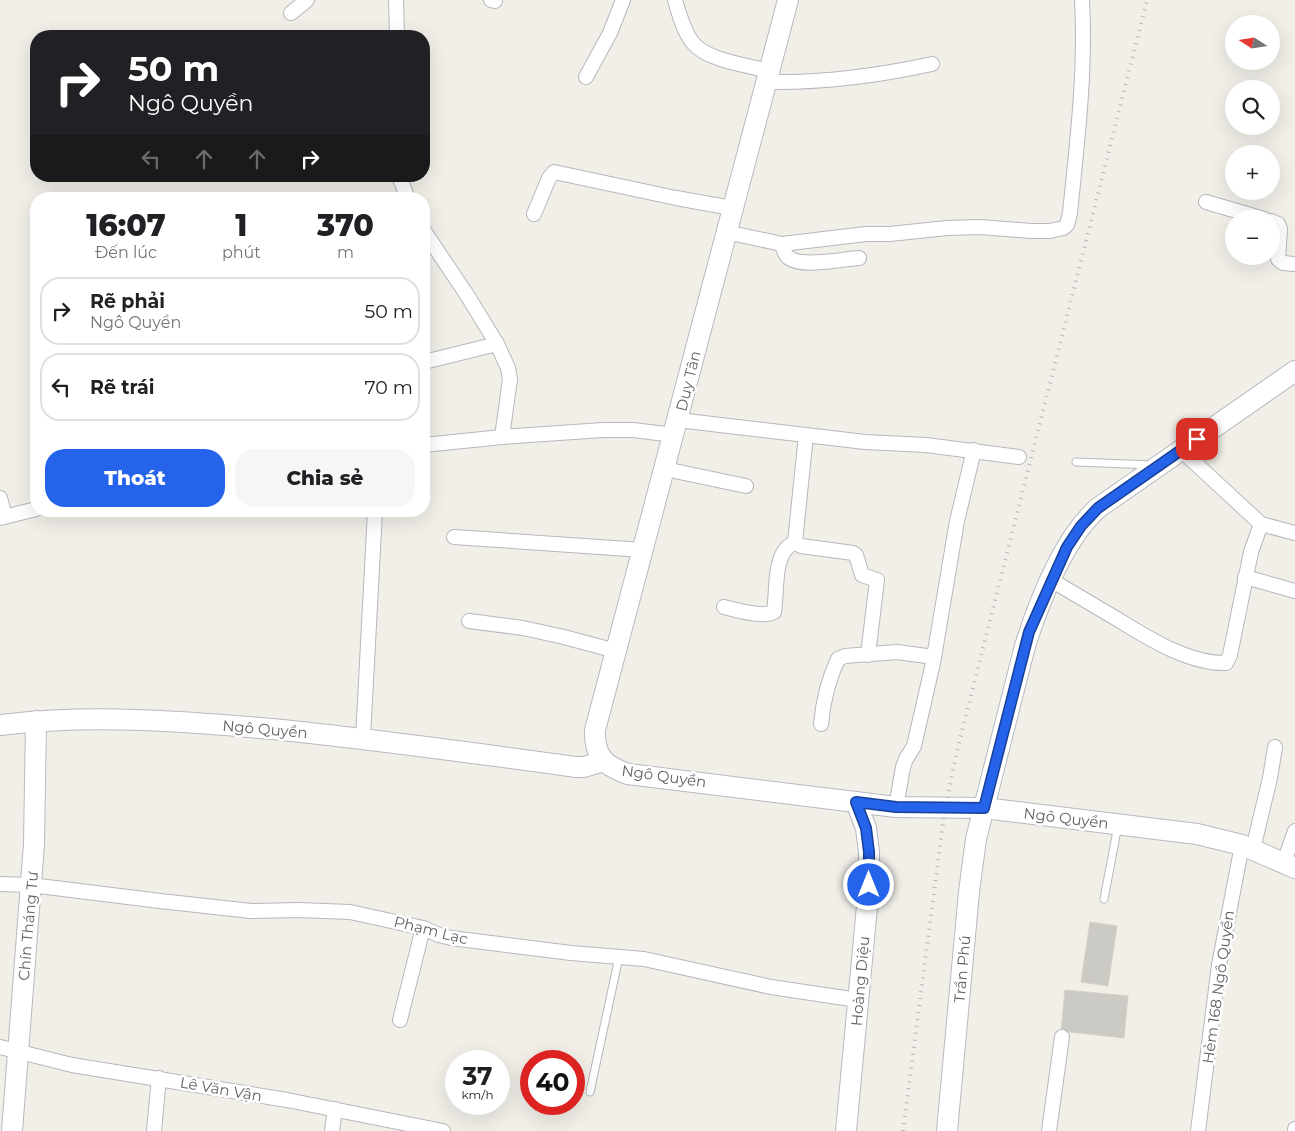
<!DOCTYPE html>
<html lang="vi">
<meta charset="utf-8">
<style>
:root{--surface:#fff;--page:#f6f6f6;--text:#202124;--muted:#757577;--line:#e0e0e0;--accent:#2563eb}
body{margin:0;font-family:Montserrat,sans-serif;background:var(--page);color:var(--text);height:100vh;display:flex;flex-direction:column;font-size:19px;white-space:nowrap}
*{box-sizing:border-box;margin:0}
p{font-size:16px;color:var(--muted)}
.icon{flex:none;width:28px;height:28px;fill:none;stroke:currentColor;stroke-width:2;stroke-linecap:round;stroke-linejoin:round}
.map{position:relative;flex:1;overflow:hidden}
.details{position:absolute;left:30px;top:192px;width:400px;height:325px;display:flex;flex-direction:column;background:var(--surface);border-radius:20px;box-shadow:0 5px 20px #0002}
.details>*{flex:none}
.guide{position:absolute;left:30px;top:30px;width:400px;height:152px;border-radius:20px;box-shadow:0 5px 20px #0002;background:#202124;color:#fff;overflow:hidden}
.needle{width:32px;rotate:282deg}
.buttons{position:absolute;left:1225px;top:15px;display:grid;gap:10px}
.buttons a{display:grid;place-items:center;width:55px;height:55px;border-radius:50%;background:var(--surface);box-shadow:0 5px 20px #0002;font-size:25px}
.speed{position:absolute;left:445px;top:1050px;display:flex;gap:10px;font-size:25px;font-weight:700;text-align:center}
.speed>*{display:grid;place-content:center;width:65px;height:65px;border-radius:50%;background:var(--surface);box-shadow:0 5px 20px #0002;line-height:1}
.speed small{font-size:12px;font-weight:400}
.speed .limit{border:8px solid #d22;background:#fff;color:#111}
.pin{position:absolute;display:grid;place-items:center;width:42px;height:42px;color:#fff;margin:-21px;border-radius:10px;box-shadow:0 2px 8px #0006}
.me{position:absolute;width:55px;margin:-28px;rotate:0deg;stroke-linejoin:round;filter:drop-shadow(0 0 4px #0008)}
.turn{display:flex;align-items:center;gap:18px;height:105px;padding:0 15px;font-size:22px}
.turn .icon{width:65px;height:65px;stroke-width:2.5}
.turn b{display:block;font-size:35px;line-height:42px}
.lanes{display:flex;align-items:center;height:48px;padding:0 15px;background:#0003;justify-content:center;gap:25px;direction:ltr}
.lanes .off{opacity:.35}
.eta{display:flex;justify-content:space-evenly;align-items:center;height:85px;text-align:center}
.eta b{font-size:30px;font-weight:800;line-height:35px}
.action{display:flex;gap:10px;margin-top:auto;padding:10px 15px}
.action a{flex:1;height:58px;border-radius:20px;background:var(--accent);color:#fff;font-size:20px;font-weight:800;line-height:58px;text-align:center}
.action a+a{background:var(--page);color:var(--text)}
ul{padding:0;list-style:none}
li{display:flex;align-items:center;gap:15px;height:68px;margin:0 10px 8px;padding:0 5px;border:2px solid var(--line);border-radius:20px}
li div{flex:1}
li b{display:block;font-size:19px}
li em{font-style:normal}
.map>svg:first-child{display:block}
.building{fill:#cccac5;stroke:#d6d1c6}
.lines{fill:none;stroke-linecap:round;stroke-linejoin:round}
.lane-casing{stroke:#b5b8bc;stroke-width:9}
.street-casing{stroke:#b5b8bc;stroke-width:16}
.secondary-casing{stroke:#b6babf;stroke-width:22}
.lane{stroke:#fff;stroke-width:7}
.street{stroke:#fff;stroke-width:14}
.secondary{stroke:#fff;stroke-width:20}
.rail{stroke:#b6b7b8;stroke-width:4;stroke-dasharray:1 6;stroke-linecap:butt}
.route-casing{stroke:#184099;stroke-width:12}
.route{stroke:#2563eb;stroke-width:9}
.labels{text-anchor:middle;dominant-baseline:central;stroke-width:5;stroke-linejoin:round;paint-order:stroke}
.street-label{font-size:15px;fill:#5f6368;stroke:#fff}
</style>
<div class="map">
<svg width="1295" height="1131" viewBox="0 0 1295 1131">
<rect width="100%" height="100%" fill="#f1efe8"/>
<g class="building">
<path d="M1090,922l27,4 -9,60 -27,-4z"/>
<path d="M1065,990l63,6 -4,42 -63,-7z"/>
</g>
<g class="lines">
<defs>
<g id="lane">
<path d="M1076,462l76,3"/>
<path d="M1104,899l14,-74"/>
<path d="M590,1092l29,-135"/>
</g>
<g id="street">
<path d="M396,0l1,36"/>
<path d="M491,0l4,1"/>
<path d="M675,0c4,14 9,32 18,43 15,18 54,22 76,28"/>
<path d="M291,13l16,-13"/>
<path d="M586,77l24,-44 13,-33"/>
<path d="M766,82c56,1 111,-6 166,-18"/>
<path d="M399,176l9,23"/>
<path d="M1206,202l58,17"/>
<path d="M534,214l15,-36 5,-6 122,26 56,10"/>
<path d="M1271,221l7,3 2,5 -2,30 5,4 12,1"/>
<path d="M424,231l43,64 30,49 11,24 2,11 -8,58"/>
<path d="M726,232l56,12 84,-10h24l57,-6 33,-1 52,4h18l13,-3 4,-3 3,-12c7,-70 16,-142 12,-213"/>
<path d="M782,244c1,5 3,11 7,14 13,10 54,1 70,0"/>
<path d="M424,362l73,-18"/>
<path d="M678,420l187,22 61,3 93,12"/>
<path d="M806,435l-11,107 6,4 52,7 3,2 6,20 15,5 -9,75"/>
<path d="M424,445l78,-8 101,-7h30l41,5"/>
<path d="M1181,450l80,74 34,9"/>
<path d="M665,469l81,17"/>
<path d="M0,498l5,19"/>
<path d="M0,518l36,-9"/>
<path d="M454,537l189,13"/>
<path d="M1245,577l50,14"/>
<path d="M1051,580c22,13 44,26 66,39 31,19 72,45 109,44l4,-8 21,-103 10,-28"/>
<path d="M724,607c12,3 39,11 50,5 3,-18 0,-50 12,-63 2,-3 6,-5 9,-7"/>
<path d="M469,621l54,7 41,9 52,14"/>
<path d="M821,724c2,-22 7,-44 17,-65l7,-3 52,-4 37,5"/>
<path d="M363,738l12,-227"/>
<path d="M896,807l7,-40 3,-8 8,-13 19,-83 24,-142 17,-71"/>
<path d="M1253,849l17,-71 5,-31"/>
<path d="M1284,862l11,-31"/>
<path d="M0,884l31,1 129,16 91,10 48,-1 51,2 73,16 16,7 12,3 120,15 73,6 127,28 87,13"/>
<path d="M400,1020l23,-92"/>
<path d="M0,1047l72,18 215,35 156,31"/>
<path d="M154,1131l5,-53"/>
<path d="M332,1131l3,-22"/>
<path d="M1049,1131l13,-94"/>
<path d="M1198,1131l21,-166 23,-120"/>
<path d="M1295,1131v-2"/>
</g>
<g id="secondary">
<path d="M788,0l-193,730c-1,27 10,36 33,44l268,33 88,1 213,26 45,11 53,23"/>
<path d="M0,725c90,-11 182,-4 272,4 101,10 202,24 304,38h8l20,-6"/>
<path d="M12,1131l22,-287 2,-123"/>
<path d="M846,1131l23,-246v-33l-3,-24 -10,-26"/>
<path d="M947,1131l22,-239 7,-53 49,-193c14,-44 39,-108 73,-138l197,-137"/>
</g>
</defs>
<use href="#lane" class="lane-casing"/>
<use href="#street" class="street-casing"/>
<use href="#secondary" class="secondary-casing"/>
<use href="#lane" class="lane"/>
<use href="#street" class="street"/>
<use href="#secondary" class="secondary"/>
<path class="rail" d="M903,1131l42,-323 13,-61 189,-747"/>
</g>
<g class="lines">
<defs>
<path id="route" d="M869,885v-33l-3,-24 -10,-26 40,5 88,1 45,-176 38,-85 14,-21 17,-18 99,-69"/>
</defs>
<use href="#route" class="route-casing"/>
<use href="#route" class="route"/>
</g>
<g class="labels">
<g class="street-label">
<text transform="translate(688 381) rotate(-76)">Duy Tân</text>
<text transform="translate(265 729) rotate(5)">Ngô Quyền</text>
<text transform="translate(664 776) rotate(8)">Ngô Quyền</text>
<text transform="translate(1066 818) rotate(7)">Ngô Quyền</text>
<text transform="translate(28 926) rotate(-85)">Chín Tháng Tư</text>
<text transform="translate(431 930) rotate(14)">Phạm Lạc</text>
<text transform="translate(962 969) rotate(-85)">Trần Phú</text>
<text transform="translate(860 981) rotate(-85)">Hoàng Diệu</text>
<text transform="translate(1218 987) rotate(-82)">Hẻm 168 Ngô Quyền</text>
<text transform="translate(221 1089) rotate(10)">Lê Văn Vận</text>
</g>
</g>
</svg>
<div class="buttons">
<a><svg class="needle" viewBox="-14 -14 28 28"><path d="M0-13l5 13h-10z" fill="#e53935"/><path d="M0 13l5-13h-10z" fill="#757577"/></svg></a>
<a><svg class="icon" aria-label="search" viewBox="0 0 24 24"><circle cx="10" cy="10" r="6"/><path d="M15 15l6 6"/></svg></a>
<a>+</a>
<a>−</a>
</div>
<div class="speed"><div>37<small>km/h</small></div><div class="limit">40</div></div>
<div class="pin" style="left:1197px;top:439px;background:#d93025"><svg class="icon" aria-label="arrive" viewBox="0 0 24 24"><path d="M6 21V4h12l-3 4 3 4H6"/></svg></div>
<svg class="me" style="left:869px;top:885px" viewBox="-20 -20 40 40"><circle r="17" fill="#2563eb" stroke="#fff" stroke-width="3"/><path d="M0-11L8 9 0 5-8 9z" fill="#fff"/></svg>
<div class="guide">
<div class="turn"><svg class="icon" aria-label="right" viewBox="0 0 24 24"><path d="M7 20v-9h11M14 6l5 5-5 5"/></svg><div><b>50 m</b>Ngô Quyền</div></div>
<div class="lanes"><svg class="icon off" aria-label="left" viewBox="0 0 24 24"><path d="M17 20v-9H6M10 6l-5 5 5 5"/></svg><svg class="icon off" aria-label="ahead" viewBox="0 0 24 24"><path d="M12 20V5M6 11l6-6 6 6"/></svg><svg class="icon off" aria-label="ahead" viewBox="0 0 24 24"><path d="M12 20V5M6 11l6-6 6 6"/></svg><svg class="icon" aria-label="right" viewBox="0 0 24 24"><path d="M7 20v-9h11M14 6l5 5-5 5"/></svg></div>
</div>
<section class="details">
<div class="eta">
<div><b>16:07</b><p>Đến lúc</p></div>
<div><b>1</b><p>phút</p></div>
<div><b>370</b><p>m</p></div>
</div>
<ul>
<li><svg class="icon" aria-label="right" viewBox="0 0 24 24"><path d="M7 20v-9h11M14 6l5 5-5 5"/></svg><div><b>Rẽ phải</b><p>Ngô Quyền</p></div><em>50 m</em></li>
<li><svg class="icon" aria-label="left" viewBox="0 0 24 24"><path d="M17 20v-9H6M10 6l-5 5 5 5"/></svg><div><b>Rẽ trái</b></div><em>70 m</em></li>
</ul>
<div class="action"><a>Thoát</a><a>Chia sẻ</a></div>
</section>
</div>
